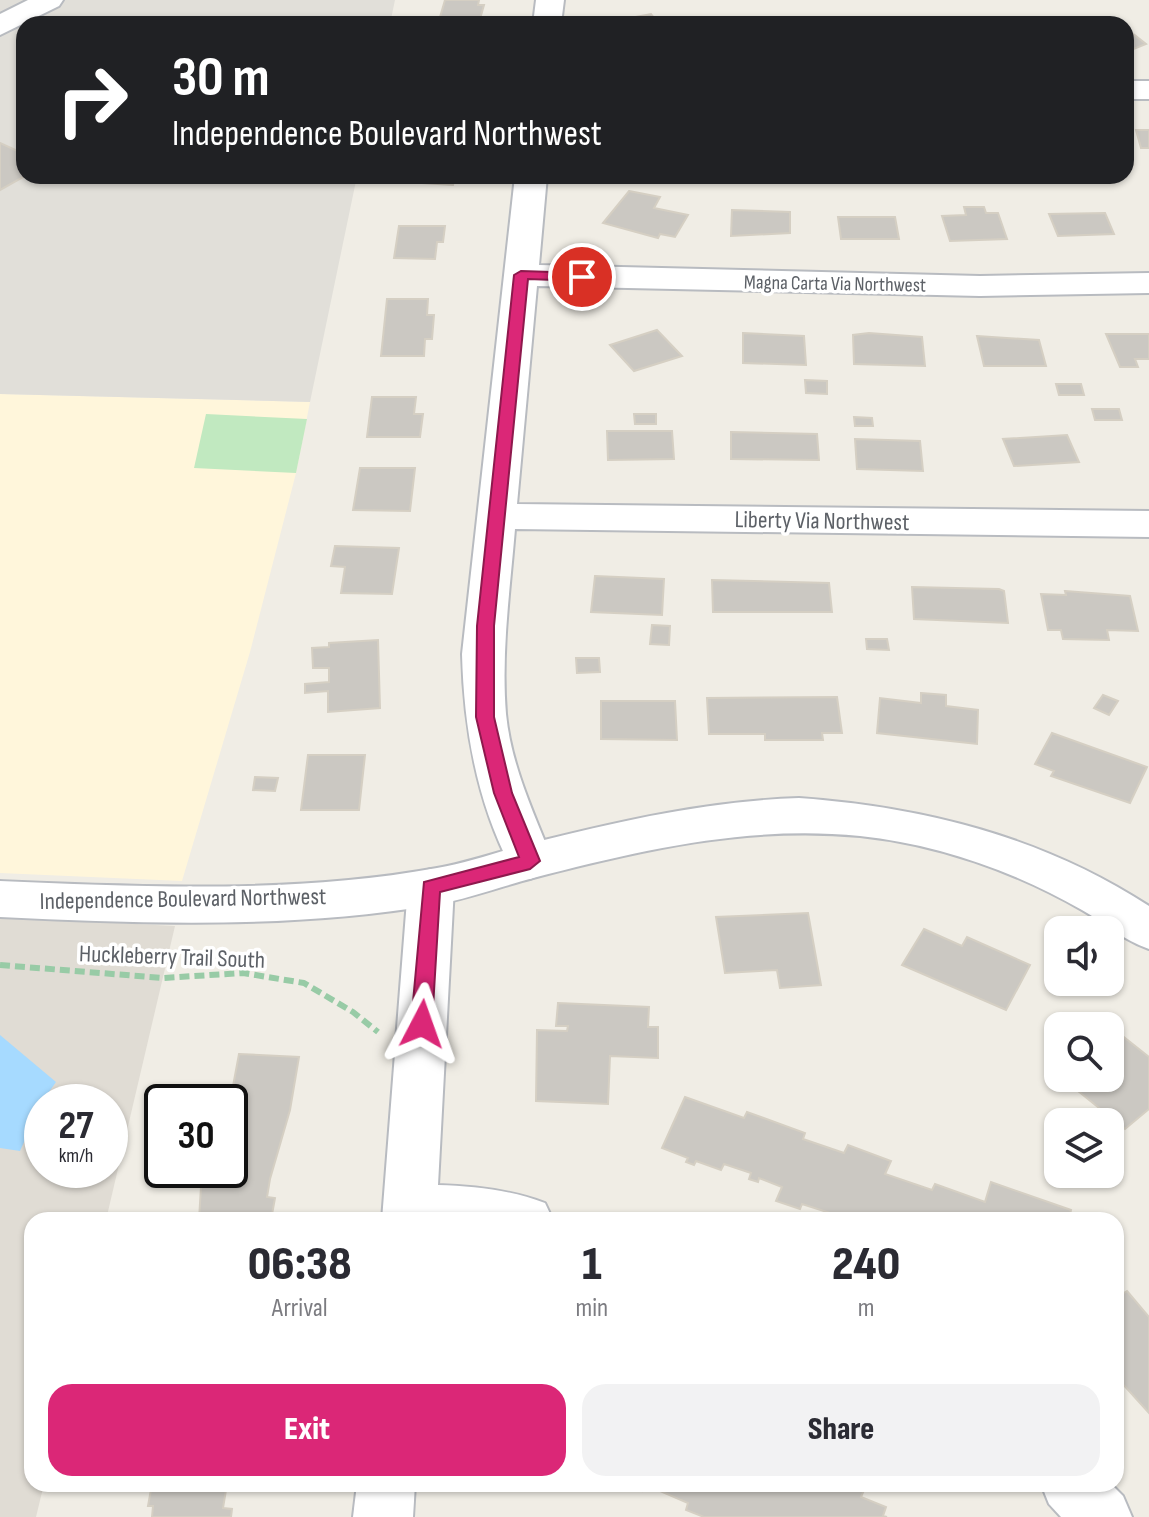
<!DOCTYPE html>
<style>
:root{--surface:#fff;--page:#f2f2f3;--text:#2b2b33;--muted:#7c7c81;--accent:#db2777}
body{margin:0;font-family:"Sofia Sans Condensed",sans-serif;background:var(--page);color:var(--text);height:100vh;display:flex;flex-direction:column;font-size:30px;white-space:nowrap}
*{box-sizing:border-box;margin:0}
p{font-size:26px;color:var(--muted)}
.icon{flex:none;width:44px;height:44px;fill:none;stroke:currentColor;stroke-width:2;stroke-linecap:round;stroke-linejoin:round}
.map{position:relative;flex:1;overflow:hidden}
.details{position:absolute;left:24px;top:1212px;width:1100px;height:280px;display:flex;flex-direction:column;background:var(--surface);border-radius:24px;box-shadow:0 2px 6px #0004}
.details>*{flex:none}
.top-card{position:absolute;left:16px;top:16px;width:1118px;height:168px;border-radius:24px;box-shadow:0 2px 6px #0004;background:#202124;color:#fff;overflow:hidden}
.buttons{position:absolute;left:1044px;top:916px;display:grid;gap:16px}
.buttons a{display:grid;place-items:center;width:80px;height:80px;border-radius:16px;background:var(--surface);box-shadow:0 2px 6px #0004;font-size:40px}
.speed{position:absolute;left:24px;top:1084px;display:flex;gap:16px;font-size:40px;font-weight:700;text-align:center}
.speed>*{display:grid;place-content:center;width:104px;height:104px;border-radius:50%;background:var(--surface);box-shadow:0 2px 6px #0004;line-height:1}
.speed small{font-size:20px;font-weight:400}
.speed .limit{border:4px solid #111;border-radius:12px;background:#fff;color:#111}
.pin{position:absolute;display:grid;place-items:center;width:68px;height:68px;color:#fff;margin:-34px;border:4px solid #fff;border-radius:50%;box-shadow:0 2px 8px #0007}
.me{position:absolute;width:88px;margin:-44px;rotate:4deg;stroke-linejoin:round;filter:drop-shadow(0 0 6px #0008)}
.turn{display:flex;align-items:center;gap:28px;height:168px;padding:0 24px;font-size:36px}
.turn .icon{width:104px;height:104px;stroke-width:2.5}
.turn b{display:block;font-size:56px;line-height:68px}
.eta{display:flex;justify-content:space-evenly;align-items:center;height:136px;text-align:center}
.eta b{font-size:48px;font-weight:800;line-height:56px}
.button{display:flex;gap:16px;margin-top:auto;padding:16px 24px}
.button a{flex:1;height:92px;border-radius:24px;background:var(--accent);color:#fff;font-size:32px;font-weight:800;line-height:92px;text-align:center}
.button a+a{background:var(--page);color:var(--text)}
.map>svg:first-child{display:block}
.commercial{fill:#fff6db}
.industrial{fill:#e1dfd9}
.education{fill:#e0dcd4;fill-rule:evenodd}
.green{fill:#c1e9c0}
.water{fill:#a6daff}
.building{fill:#cbc8c2;stroke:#d5cfc3;stroke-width:2}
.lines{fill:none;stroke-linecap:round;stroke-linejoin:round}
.minor-casing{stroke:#b8bbc0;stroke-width:4}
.tertiary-casing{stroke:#b8bbc0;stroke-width:4}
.path{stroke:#98cba6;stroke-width:6;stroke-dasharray:10 5;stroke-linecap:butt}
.minor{fill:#fff;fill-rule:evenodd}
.tertiary{fill:#fff;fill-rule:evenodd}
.route{fill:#db2777;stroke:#8e194d;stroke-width:2}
.labels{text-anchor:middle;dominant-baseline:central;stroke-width:7;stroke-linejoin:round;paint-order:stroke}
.far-street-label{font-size:20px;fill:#5d6167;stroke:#fff}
.street-label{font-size:24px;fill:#5d6167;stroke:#fff}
</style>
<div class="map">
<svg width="1149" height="1517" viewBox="0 0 1149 1517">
<rect width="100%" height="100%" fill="#f0ede5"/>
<path class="commercial" d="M0,394l310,8 -14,71 -46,179 -68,229 -182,-8z"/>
<path class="industrial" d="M0,0h395l-5,24h-366v152h333l-47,226 -310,-8z"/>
<path class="education" d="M0,917l175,9 -69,294h-74v264h12l-8,33h-36zM42,1102h68v68h-68z"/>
<path class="green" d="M206,414l101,5 -11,54 -102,-5z"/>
<path class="water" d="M0,1035l56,47 -14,20 -22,49 -20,-3z"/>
<g class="building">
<path d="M445,0h34l-1,5h6l-4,14h-6l-1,5h-35z"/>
<path d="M651,14l8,10 -45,-3z"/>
<path d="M1126,29h1l19,15 -20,8z"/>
<path d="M1136,130h13v18h-8z"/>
<path d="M0,143l24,11 1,22 -25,14z"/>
<path d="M409,176h46l-2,9 -46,-3z"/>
<path d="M629,191l31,6 -6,11 34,7 -13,22 -15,-3 -2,4 -55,-15z"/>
<path d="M964,207h20l2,6h12l9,26 -57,2 -8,-25 24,-1z"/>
<path d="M732,210l58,2v21l-59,3z"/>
<path d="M1105,213l9,21 -56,2 -9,-22z"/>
<path d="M838,217h57l4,22h-58z"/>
<path d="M399,226h46l-2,16h-6l-2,17 -41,-1z"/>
<path d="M387,299h41l-1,16h7l-2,24h-7l-1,17h-43z"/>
<path d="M657,330l25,26 -48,15 -24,-26z"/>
<path d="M743,333l61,3 2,29 -63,-2z"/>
<path d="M869,333l53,4 3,29 -71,-2 -1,-29z"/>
<path d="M1106,334h43v25h-14l3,8h-18z"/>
<path d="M977,336l62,4 7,26h-62z"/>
<path d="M805,380l22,1v13l-21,-1z"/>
<path d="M1056,384h25l3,11h-25z"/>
<path d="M372,397h44l-2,17h9l-3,23h-53z"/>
<path d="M1092,409h27l3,11h-27z"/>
<path d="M634,414h22v10h-21z"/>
<path d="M854,417l18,1 1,8h-18z"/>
<path d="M607,431h65l2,28 -66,1z"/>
<path d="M731,432l86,2 2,26 -88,-1z"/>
<path d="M1067,435l12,27 -65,4 -11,-27z"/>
<path d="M855,439l65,2 3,30 -66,-2z"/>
<path d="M360,468h55l-5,43 -57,-1z"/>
<path d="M335,546l64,2 -7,46 -51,-1 4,-26 -14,-1z"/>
<path d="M595,576l69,3 -2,36 -71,-3z"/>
<path d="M712,580l117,3 3,29h-119z"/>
<path d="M912,587l87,2 5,2 4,32 -94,-4z"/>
<path d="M1065,591l65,5 8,35 -31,-1 2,10 -46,-1 -2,-9h-13l-7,-36 25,1z"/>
<path d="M652,625l18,1 -1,19 -19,-1z"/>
<path d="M866,639h21l2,11 -22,-1z"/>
<path d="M378,640l2,68 -52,4v-21l-23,2v-9l24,-2v-14h-16l-1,-20 17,-1v-4z"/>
<path d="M576,658h23l1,14 -23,1z"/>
<path d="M921,693l25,2v11l32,4 -1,34 -100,-11 3,-35 41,5z"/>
<path d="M1103,695l15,6 -9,14 -15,-7z"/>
<path d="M837,697l5,36h-20l1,7h-58v-6h-56l-2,-36z"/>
<path d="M601,701h74l2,39 -76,-1z"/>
<path d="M1052,733l95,34 -17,36 -79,-27 3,-5 -19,-7z"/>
<path d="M308,755h57l-6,55h-58z"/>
<path d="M255,777l23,1 -3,13 -22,-1z"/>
<path d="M808,913l13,72 -41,3 -3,-18 -52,3 -9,-56z"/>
<path d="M924,929l38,17 5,-9 63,28 -24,45 -104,-45z"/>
<path d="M558,1003l91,4 -1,20h10v31l-48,-2 -2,48 -72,-3 1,-71 30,1 1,-5h-12z"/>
<path d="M1110,1026l39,31v52l-24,20 -63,-51h48z"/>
<path d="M239,1054l60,3 -9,53 -20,69 -3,18 8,1 -4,22h-72l3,-50h28v-68z"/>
<path d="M685,1097l59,21 3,-6 58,21 -2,6 41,14 4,-8 43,16 -6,13 47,16 3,-6 50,18 6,-20 80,28 -2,10h-217l-50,-16 -2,5 -24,-8 6,-14 -23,-9 -1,4 -9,-3 2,-6 -27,-9 -3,6 -25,-9 -2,4 -8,-3 2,-4 -26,-10z"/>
<path d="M1127,1291l22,26v96l-28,-31 -5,4v-88z"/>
<path d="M152,1484h75l-4,24 9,1 -1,8h-79l1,-11h-5z"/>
<path d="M626,1484h223l15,6 -3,7 25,10 -3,9 4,1h-183l-18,-7 2,-7 -44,-19 -2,7z"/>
</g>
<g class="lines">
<defs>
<g id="minor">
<path d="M28,0h35l-4,6 -59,29v-21z"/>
<path d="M536,0h28l-3,24h-28z"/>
<rect x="1126" y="81" width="23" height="18"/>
<path d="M515,176h32l-8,89 441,11 169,-3v20l-169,3 -443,-10 -20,218 632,7v26l-634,-8c-5,61 -14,123 -9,185 5,51 28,100 47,147l-7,12 -16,6 -16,-6c-37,-68 -50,-143 -52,-219z"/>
<path d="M431,869l16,5 7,13 -16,298c37,1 72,5 107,18l8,17h-171l26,-333 7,-13z"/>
<path d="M357,1484h58l-2,33h-60z"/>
<path d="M1041,1484h70l12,12 9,21h-71l-12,-13z"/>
</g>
<path id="tertiary" d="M799,798c125,9 244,39 350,108v43c-26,-9 -44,-26 -67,-39 -68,-39 -145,-66 -222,-74 -113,-11 -219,14 -327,42 -33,9 -66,21 -99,27 -143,24 -290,19 -434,12v-36c144,6 294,13 437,-13 34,-6 66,-18 99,-26 88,-22 173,-41 263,-44z"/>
</defs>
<use href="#minor" class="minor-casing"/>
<use href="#tertiary" class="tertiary-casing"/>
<path class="path" d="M0,965l163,13 80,-5 61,10 49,29 25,20"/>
<use href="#minor" class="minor"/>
<use href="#tertiary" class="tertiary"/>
</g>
<path class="route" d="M521,271l61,2 7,4 -7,4 -54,-2 -34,347v91l18,76 28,68 -10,8 -90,23 -8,132 -10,8 -11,-8 13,-142 95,-25 -25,-64 -18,-76 1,-91 37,-351z"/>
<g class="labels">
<g class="far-street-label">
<text transform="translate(835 284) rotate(1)">Magna Carta Via Northwest</text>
</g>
<g class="street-label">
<text transform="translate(822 521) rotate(1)">Liberty Via Northwest</text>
<text transform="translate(183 899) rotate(-1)">Independence Boulevard Northwest</text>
<text transform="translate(172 957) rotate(2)">Huckleberry Trail South</text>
</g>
</g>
</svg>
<div class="buttons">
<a><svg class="icon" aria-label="sound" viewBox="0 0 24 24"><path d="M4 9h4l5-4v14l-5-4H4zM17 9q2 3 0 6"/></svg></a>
<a><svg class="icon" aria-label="search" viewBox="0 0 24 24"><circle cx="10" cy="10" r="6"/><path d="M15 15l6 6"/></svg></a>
<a><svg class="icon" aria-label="layers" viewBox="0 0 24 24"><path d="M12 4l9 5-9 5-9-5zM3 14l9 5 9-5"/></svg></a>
</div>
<div class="speed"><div>27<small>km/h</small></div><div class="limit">30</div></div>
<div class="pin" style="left:582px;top:277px;background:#d93025"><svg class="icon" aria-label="arrive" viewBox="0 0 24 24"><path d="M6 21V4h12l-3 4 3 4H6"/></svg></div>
<svg class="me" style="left:422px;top:1024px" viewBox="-20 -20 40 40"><path d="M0-17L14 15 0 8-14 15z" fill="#db2777" stroke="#fff" stroke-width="4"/></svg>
<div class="top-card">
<div class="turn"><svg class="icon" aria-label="right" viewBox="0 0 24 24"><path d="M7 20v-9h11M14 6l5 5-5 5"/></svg><div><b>30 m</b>Independence Boulevard Northwest</div></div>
</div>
<section class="details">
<div class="eta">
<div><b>06:38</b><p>Arrival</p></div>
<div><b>1</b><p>min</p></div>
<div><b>240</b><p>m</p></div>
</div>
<div class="button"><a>Exit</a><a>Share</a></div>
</section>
</div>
